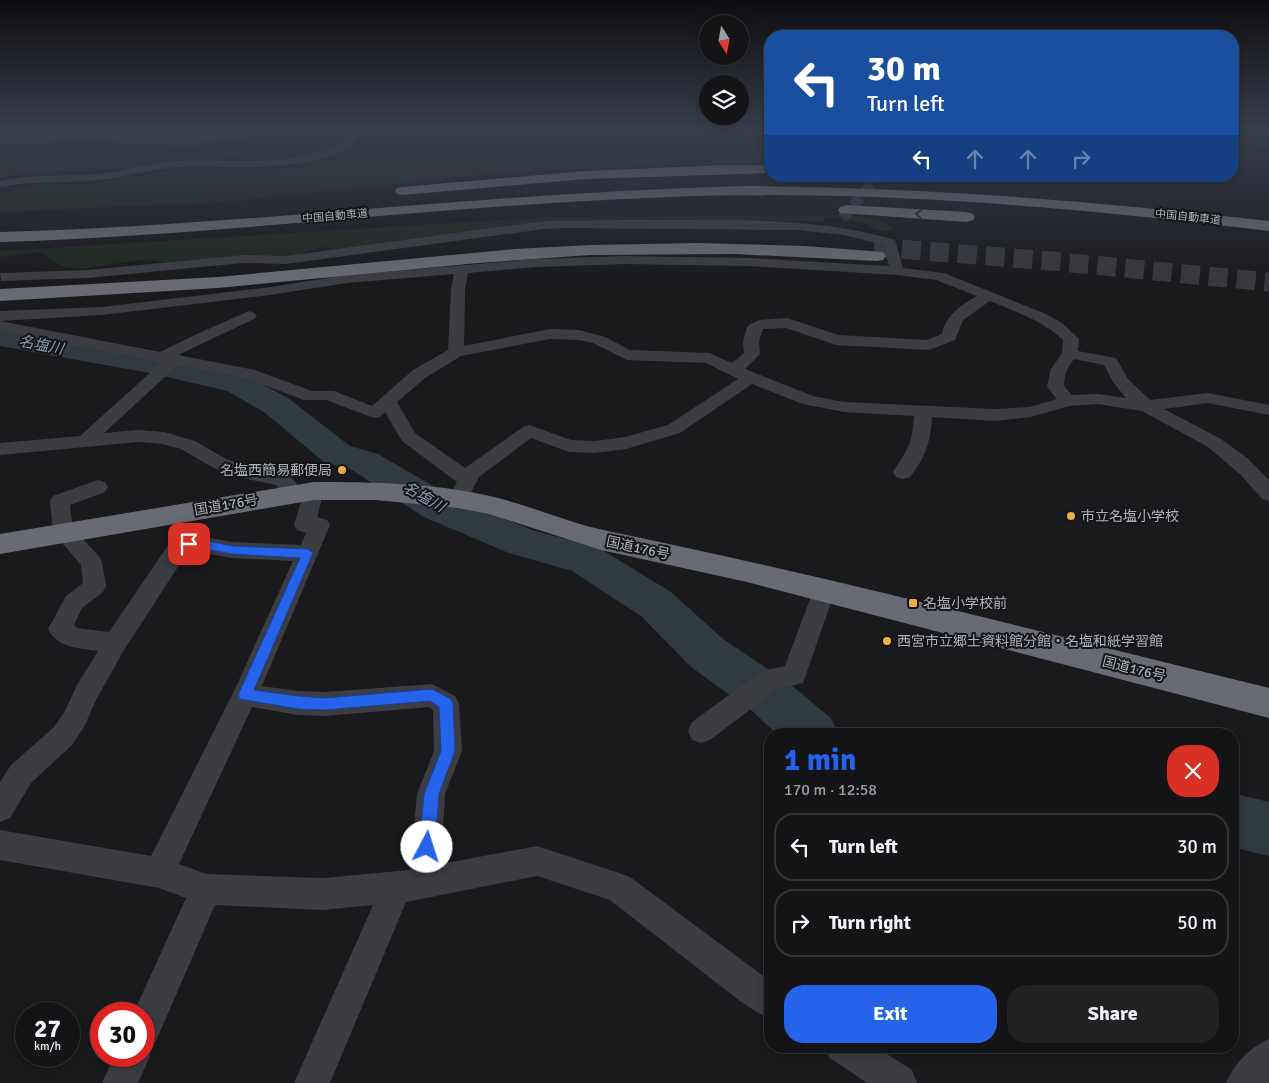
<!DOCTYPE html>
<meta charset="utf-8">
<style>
:root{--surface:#141416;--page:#212123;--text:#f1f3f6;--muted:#9d9ea1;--line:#333335;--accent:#2563eb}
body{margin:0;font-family:Signika,"Noto Sans JP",sans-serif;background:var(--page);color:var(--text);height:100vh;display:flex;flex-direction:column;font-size:19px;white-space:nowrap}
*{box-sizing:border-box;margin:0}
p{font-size:16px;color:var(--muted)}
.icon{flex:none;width:28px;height:28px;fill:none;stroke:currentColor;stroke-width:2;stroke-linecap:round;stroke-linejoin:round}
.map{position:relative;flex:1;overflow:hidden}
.details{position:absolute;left:764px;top:728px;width:475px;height:325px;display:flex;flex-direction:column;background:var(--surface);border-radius:20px;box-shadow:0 2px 12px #0003,0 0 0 1px var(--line)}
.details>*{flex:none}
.top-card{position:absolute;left:764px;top:30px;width:475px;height:152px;border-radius:20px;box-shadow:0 2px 12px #0003,0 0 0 1px var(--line);background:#1a4fa0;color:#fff;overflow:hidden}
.needle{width:32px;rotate:169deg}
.controls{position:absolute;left:699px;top:15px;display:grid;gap:10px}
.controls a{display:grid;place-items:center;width:50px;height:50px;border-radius:50%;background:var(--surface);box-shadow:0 2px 12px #0003,0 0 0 1px var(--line);font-size:25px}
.speed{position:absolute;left:15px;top:1002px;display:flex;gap:10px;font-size:25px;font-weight:700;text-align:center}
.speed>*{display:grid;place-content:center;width:65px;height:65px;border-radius:50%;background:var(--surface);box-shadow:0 2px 12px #0003,0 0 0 1px var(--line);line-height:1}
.speed small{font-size:12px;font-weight:400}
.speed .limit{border:8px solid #d22;background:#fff;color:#111}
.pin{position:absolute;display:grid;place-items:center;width:42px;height:42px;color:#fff;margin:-21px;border-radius:10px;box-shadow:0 2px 8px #0006}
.me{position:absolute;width:55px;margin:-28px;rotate:5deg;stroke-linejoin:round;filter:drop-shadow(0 0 4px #0008)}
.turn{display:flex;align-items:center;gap:18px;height:105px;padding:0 20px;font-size:22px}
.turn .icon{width:65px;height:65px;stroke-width:2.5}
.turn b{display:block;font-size:35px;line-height:42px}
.lanes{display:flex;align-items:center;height:48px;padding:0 20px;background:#0003;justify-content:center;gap:25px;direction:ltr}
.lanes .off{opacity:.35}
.round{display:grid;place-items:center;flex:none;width:52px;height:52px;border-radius:20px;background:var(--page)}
.overview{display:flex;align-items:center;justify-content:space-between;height:85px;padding:0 20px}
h1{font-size:30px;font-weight:700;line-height:38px;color:var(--accent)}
.cta{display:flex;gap:10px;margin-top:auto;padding:10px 20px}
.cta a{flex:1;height:58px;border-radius:20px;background:var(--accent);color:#fff;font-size:20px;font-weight:700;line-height:58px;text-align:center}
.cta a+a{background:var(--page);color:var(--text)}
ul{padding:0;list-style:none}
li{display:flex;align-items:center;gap:15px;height:68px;margin:0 10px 8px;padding:0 10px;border:2px solid var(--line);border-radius:20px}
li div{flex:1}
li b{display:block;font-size:19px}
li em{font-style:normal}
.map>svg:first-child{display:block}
.green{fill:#202821}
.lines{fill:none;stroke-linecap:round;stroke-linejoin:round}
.river{fill:#303a41;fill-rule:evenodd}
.street-tunnel{stroke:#37383d;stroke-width:11;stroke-dasharray:11 5.5;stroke-linecap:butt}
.highway-tunnel{stroke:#37383d;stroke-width:19;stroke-dasharray:19 9;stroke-linecap:butt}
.street{fill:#3b3d42;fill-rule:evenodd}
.secondary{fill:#494c52;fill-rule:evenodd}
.highway{fill:#686b73;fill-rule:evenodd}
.oneway{stroke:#2a2a2f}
.route{fill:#2563eb;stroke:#184099}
.poi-dot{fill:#eeaf41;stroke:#151518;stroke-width:2}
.labels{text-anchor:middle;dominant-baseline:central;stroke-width:4;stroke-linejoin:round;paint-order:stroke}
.far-street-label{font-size:11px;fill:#adb2bc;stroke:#151518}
.poi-label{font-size:14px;fill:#adb2bc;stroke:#151518;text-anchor:start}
.street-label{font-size:14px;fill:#adb2bc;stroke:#151518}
.water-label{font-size:15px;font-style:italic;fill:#86a0b5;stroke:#151518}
</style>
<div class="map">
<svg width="1269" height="1083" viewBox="0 0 1269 1083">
<rect width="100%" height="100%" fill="#1a1a1d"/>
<g class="green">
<path d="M376,129h394v35h-60l-189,7 -297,31 -224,10v-18l38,-9 53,-1 87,-15h96l64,-11 33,-20z"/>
<path d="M1232,129h37v22l-36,-15z"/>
<path d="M340,133l10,3c-18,20 -72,27 -98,25 -5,0 -10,-3 -15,-4 -16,-4 -32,-7 -49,-7 -26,0 -50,8 -76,3l23,-11z"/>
<path d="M88,138l42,4 -31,16c11,0 21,1 32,1 33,-1 53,-11 88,0l-49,4 -59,7 -85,2 -26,7v-35z"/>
<path d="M851,215l27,4 17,10 -2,1 -15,1 -15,-9 -33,-5 -11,5 -58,-2 -200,1 -220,30 -18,-4 -30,9 -80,2 -50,4 -18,-3 -62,10 -21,-2 -15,-11 -7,-3 -21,1 -19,3v-6l534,-33z"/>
</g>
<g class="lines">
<g class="river">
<path d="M0,328l155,28 94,21 39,21 62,48 28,8 74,43 80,33 67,18 72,44 52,47 63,42 45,37 7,16h-61l-25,-23 -61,-44 -50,-51 -69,-45 -63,-18 -85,-36 -72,-47 -28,-8 -60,-50 -37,-21 -72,-17 -155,-28z"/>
<path d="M1232,793l37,9v54l-37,-9z"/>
</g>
<path class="street-tunnel" d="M842,218l37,-42"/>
<path class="highway-tunnel" d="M874,247l177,14 218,21"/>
<g class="street">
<path d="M313,129h52c-4,6 -9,13 -15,17 -46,30 -120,18 -172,21 -27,2 -53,10 -79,13 -34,4 -66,0 -99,7v-6c33,-8 65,-4 98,-7 28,-3 54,-12 82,-13 48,-3 137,10 172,-29l-173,11h-38l-53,-4 -88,5v-6l88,-5 53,4h38z"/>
<path d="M1232,129h37v6l-37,-3z"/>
<path d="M622,220c91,1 185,-6 273,20l8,28 41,5 102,41 16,9 17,16 -1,12 38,7 12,21 22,21 58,-7 61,12v10l-61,-12 -44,6 57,30 26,19 22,22v21l-7,-2 -21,-24 -33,-28 -66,-36 -44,-7 -29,2 -38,11 -36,4 -63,-4c-1,24 -7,41 -22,60l-7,2 -7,-2 -3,-5c15,-24 19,-26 21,-56l-70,-4 -41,-8 -51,-20 -72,49 -54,16 -31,4 -26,-1 -38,-14 -52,39 -14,27 -7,2 -7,-2 -3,-5 9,-17 -55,-41 -17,-29 -5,5 -6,1 -48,-18h-22l-59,-22 -67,-13 -74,68 34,-3 26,2 31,9 31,18 18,6 45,10 15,17 3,-6 7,-2 7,2 3,5 -7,26 10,3 3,5 -68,161 36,5 27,1 107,-8 23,12 4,8 3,47 -17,43 -4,70 96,-18 82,27 11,4 140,104v37l-12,-5 -18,-12 -130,-101 -73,-24 -131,26 -76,181h-36l79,-178 -50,5 -108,-5 -59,136 -10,5 4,10 -12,27h-36l12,-27h30v-42h-11l53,-116 -27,-10 -159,-28v-30l151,26 84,-167 58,-128 -61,-3 -33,-6h-7l-7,4 -61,94 -27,48 -13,29 -12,18 -41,38 -21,35 -10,4v-40l11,-17 43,-38 11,-16 12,-26 21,-34c-19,-3 -41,-3 -50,-22l18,-33 17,-13 -2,-18 -28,-33 -3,-31 3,-5 45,-16 7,2 3,5 -3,5 -35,13 3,24 26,27 3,6 4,24 -3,6 -21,16 -8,17 3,3 32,4 60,-88 20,-8h10l33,6 69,3 5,-12 -9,-3 -3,-5 9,-30 -2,3 -7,2 -7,-2 -11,-13 -43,-9 -21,-9 -31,-18 -18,-5 -25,-2 -138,13v-12l80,-7 82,-74 -162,-31v-10l160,31 39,-19 50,-22 5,2 3,3 -3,3 -76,36 77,15 57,21h22l38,15 41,-36 35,-20 3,-61 3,-15 -107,9 -77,12 -168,20 -102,6v-10l102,-4 168,-20 77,-12 189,-16 88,-3 125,2 140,8 -5,-21 -40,-10 -47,-5 -233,-2 -20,1 -258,35 -43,-1 -155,15 -87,3 -1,-8 88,-3 155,-15 43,1 258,-35zM624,264l125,2 148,9 39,5 41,16c-16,9 -31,19 -35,38l-15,6 -89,-5 -51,-17 -27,2 -10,4 -3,3 -4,14 1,12 -12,10 -23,-10 -79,-3 -25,-13 -26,-7 -29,-1 -86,17 1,-57 3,-16 68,-6zM990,301c26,11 52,19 73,39l-1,13 -11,16 -4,18 10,12 -27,8 -35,2 -151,-7 -31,-6 -68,-27 15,-15 -1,-13 4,-12 23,-1 50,17 93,5 26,-10 8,-20zM550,339l29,1 14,3 34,17 79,3 32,16 -70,46 -43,12 -30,4 -24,-1 -42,-15 -6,2 -58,41 -50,-35 -18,-31 28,-24 36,-22zM1074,359l30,6 9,17 13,16 -28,-4 -26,1 -8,-9c0,-10 3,-18 10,-27zM252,707l46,8 27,1 104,-9 4,3 1,41 -17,43 -7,76 -87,8 -117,-4 -27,-10z"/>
<path d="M824,582l8,3 3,6 -32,92 -26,6 -67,51 -9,3 -9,-3 -4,-9 4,-9 70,-51 23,-5 28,-75 3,-6z"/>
<path d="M1269,1039v44h-43c8,-19 24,-36 43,-44z"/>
<path d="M824,1046h50l38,24 5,13h-50l-37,-25z"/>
</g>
<path class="secondary" d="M0,129h81c-8,9 -67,7 -81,7z"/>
<g class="highway">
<path d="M724,165h46v8l-184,6 -184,16 -5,-1 -2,-3 2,-3 5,-1 184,-16z"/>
<path d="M745,186c176,1 350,15 524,35v10c-199,-24 -399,-42 -599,-34 -224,8 -446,38 -670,45v-10c249,-7 496,-40 745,-46z"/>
<path d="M846,205l121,7 6,2 2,3 -2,3 -6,2 -127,-9 -2,-3 2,-3z"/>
<path d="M698,243l107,3 78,6 3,4 -3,4 -6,1 -143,-7 -144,1 -112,8 -260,25 -218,13v-12l218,-12 297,-28 75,-4z"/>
<path d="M314,482c58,0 119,1 176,14 40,9 78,27 118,35 222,46 441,103 661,157v30l-522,-136 -146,-32 -112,-36 -31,-6 -82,-8h-62l-314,54v-20z"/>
</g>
</g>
<defs><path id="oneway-chevron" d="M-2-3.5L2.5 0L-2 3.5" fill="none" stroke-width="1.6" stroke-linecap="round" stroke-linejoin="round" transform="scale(1.25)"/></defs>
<use class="oneway" href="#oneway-chevron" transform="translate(919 214) rotate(-177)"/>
<linearGradient id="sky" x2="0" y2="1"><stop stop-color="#0e0e10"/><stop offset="0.46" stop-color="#383e4c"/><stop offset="1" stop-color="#383e4c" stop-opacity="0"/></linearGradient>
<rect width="1269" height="280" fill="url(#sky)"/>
<path class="route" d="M199,539l33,7 76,3 5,4 -59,137 44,6 27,2 107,-9 19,10 2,5 2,47 -16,43 -4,53 -3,6 -5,2 -6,-2 -2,-6 5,-53 17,-43 -2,-44 -9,-6 -105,9 -27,-1 -58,-10 -2,-4 62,-137 -68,-4 -33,-6 -10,1 -6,-5 2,-3z"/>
<g class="poi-dot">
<circle cx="342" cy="470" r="5"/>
<circle cx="1071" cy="516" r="5"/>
<rect x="908" y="598" width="10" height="10" rx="2.5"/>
<circle cx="887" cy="641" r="5"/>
</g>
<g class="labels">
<g class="far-street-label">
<text transform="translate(335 216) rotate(-5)">中国自動車道</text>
<text transform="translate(1188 217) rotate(6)">中国自動車道</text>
</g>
<g class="poi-label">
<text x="332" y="470" text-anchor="end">名塩西簡易郵便局</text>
<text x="1081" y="516">市立名塩小学校</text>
<text x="923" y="603">名塩小学校前</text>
<text x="897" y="641">西宮市立郷土資料館分館・名塩和紙学習館</text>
</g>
<g class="street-label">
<text transform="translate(226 505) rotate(-10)">国道176号</text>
<text transform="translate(638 548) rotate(12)">国道176号</text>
<text transform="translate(1134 669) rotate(14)">国道176号</text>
</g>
<g class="water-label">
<text transform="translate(41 345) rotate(11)">名塩川</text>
<text transform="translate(424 497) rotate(30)">名塩川</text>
</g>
</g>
</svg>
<div class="controls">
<a><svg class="needle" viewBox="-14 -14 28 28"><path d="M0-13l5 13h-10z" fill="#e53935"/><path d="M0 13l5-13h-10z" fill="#9d9ea1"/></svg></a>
<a><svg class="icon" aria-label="layers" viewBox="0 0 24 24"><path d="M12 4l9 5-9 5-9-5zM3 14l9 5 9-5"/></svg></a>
</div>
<div class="speed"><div>27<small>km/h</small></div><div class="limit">30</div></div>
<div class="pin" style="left:189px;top:544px;background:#d93025"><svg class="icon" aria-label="arrive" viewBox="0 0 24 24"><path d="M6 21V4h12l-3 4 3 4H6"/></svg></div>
<svg class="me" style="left:427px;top:847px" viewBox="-20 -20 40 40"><circle r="19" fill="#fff"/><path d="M0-13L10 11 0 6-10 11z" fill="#2563eb"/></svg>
<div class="top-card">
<div class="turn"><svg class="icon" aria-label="left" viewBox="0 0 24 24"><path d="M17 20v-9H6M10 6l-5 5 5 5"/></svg><div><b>30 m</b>Turn left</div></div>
<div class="lanes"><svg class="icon" aria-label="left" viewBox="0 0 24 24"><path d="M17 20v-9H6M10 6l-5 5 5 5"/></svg><svg class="icon off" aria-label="ahead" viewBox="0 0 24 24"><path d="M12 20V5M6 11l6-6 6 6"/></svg><svg class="icon off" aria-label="ahead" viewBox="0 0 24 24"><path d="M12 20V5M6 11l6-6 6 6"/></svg><svg class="icon off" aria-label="right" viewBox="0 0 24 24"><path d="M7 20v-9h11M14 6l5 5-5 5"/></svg></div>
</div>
<section class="details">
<div class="overview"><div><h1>1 min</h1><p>170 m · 12:58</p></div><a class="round" style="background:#d93025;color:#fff"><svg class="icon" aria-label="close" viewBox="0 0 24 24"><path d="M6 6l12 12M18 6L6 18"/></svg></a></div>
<ul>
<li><svg class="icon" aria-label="left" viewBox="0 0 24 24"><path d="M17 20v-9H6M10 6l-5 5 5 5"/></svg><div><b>Turn left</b></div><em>30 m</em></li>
<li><svg class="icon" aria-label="right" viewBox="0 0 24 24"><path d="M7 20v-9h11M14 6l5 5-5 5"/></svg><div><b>Turn right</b></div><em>50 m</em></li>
</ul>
<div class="cta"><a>Exit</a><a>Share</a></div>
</section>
</div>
